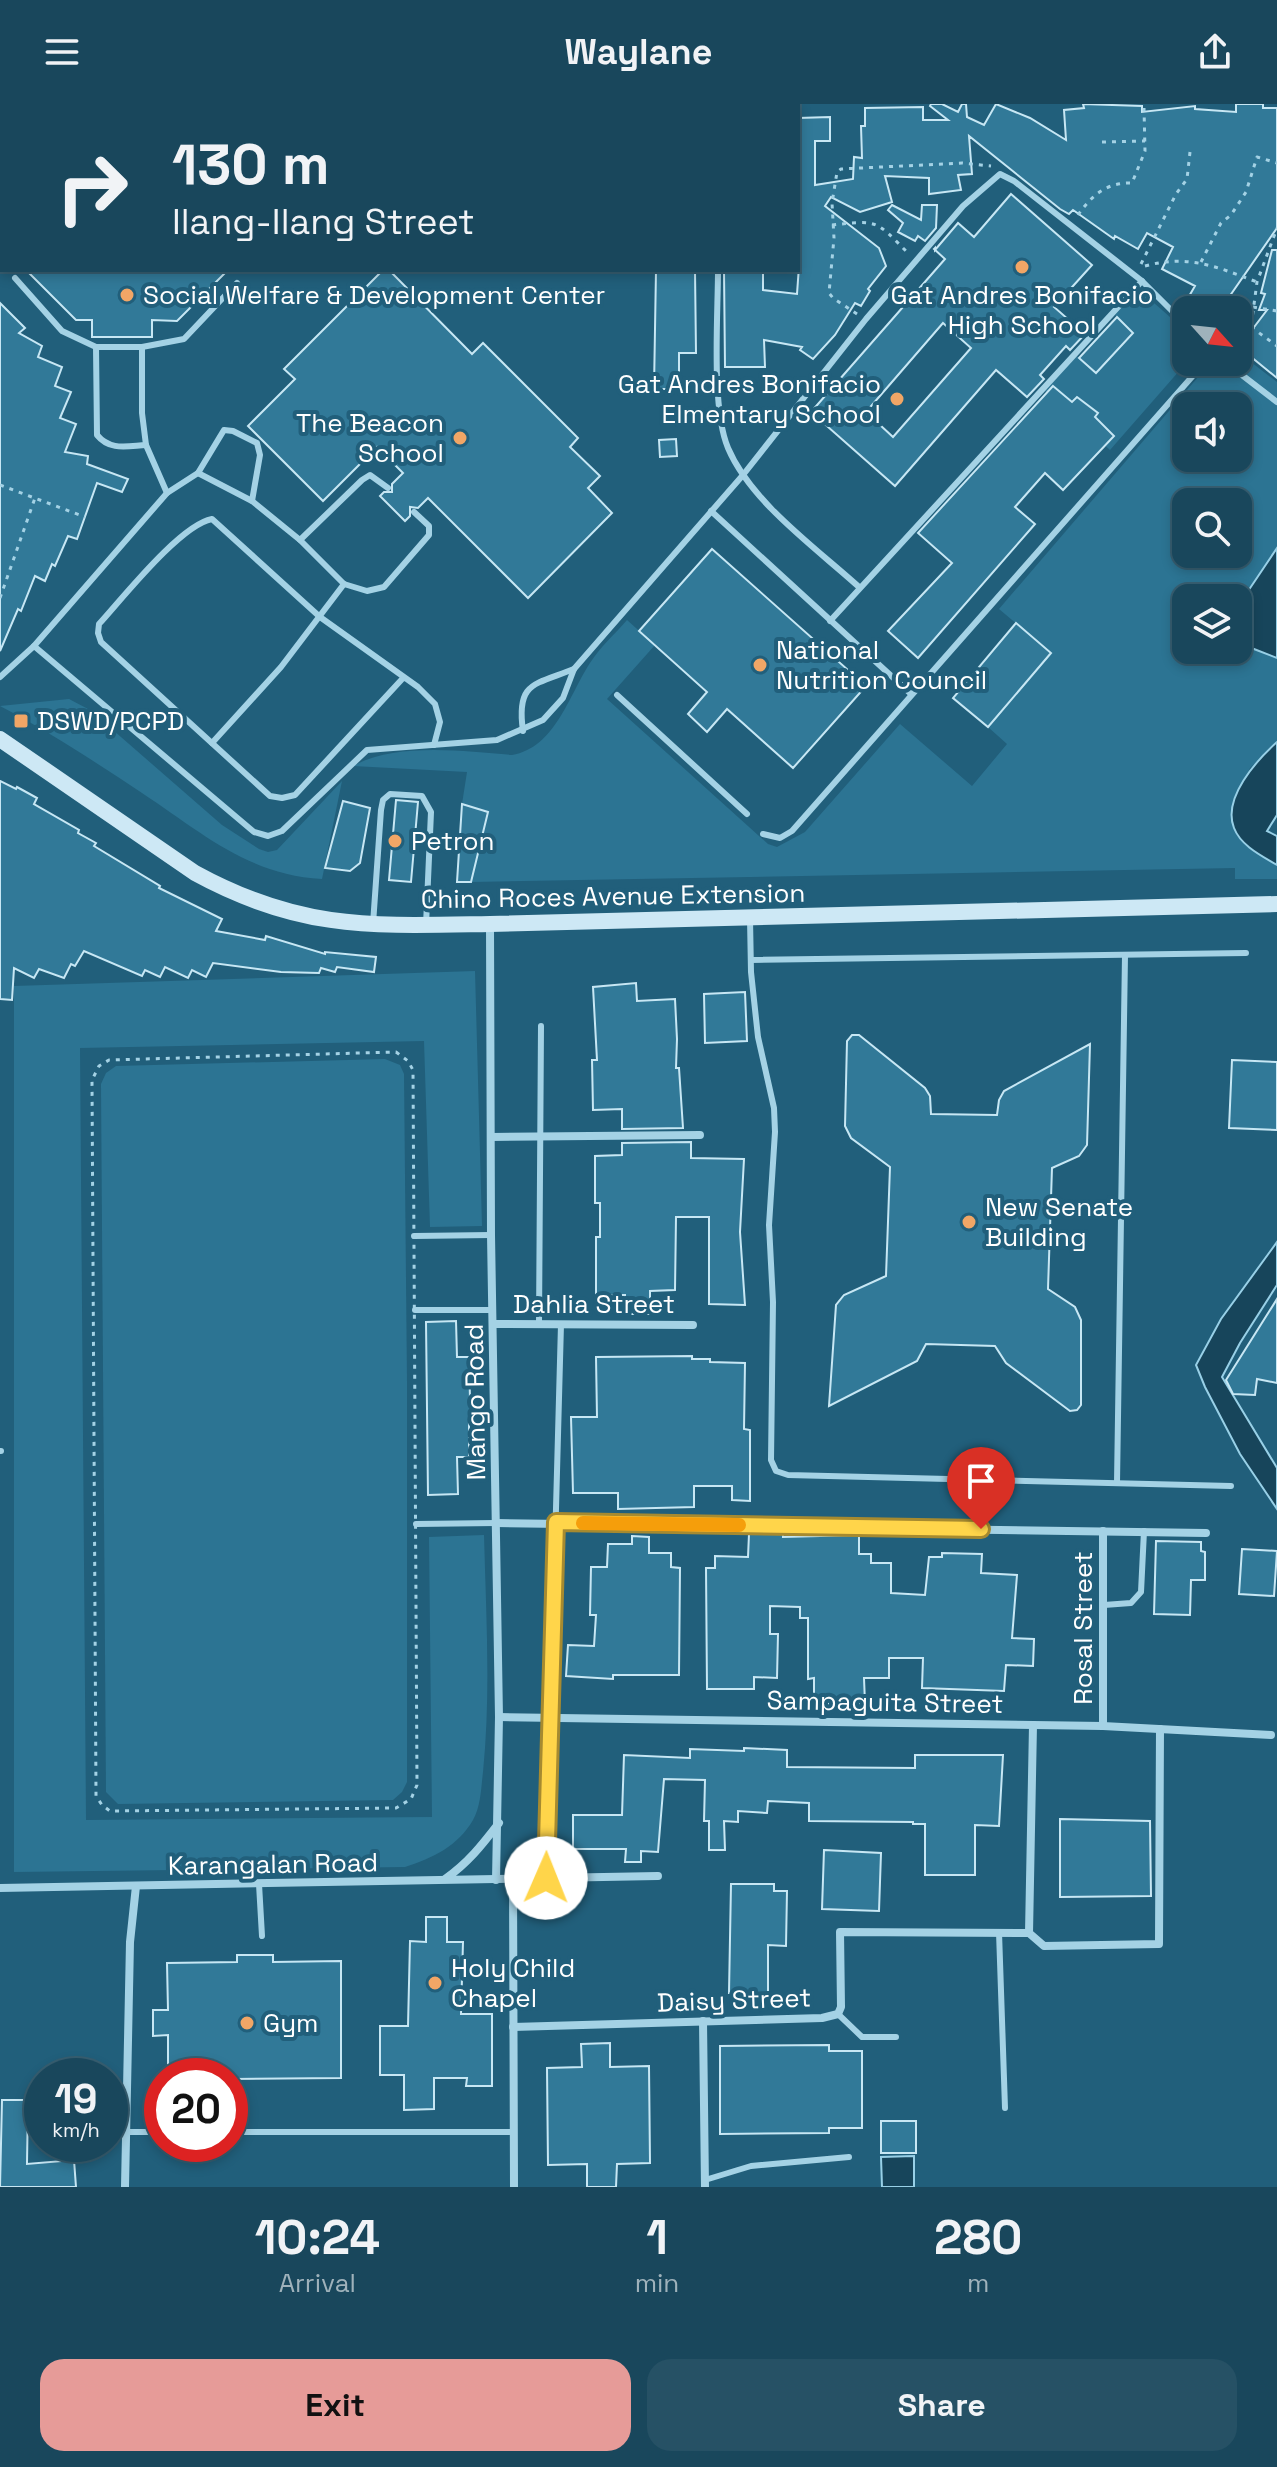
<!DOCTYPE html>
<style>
:root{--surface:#19475c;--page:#265165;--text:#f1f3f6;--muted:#9fb2bb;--line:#375f72;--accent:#e69b98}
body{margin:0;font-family:"Space Grotesk",sans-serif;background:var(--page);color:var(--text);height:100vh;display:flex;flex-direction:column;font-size:30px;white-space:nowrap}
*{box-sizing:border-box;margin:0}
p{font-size:26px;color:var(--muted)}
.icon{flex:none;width:44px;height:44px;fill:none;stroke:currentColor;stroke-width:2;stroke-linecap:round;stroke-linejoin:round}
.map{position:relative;height:2083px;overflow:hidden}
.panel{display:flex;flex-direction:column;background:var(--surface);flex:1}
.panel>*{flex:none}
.top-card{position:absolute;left:0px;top:0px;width:800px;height:168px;box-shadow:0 4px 12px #0003,0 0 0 2px var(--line);background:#19475c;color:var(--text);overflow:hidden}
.needle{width:52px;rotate:117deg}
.tools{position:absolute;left:1172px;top:192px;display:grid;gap:16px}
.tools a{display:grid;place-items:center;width:80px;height:80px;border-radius:16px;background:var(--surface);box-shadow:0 4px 12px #0003,0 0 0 2px var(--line);font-size:40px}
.speed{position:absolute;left:24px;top:1954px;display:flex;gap:16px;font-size:40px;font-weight:700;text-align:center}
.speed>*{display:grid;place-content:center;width:104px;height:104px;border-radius:50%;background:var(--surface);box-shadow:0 4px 12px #0003,0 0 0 2px var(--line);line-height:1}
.speed small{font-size:20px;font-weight:400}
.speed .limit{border:12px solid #d22;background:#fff;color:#111}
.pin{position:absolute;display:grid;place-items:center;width:68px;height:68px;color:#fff;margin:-82px -34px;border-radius:50% 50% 50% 0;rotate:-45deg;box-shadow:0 0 8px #0007}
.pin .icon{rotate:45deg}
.me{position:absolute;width:88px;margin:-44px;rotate:1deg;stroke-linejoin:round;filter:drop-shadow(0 0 6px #0008)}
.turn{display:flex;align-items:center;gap:28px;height:168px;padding:0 40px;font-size:36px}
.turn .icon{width:104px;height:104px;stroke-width:2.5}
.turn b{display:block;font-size:56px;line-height:68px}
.eta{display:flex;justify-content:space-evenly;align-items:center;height:136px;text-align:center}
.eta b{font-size:48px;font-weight:600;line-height:56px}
.cta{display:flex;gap:16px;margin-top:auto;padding:16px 40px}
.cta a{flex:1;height:92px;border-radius:24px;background:var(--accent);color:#111;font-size:32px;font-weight:600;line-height:92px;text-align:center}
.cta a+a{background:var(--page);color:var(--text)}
header{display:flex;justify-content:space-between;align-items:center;height:104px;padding:0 40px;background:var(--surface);font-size:36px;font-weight:600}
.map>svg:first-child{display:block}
.green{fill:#2c7493;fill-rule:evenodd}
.water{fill:#17455b;stroke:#98d0e7;stroke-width:2}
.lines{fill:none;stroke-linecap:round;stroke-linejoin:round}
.stream{stroke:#98d0e7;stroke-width:6}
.building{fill:#317998;stroke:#c7e7f4;stroke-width:2;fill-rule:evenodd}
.path{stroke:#a4d2e5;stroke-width:3;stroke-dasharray:4 6;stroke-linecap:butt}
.lane{stroke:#a4d2e5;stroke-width:6}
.street{stroke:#a4d2e5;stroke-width:8}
.secondary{stroke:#cde8f5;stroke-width:16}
.route-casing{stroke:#a68a30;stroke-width:20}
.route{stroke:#ffd54a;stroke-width:14}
.slow{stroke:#f59e0b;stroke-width:14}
.poi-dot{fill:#f1a666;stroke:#215f7b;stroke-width:3}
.labels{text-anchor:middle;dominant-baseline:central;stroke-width:8;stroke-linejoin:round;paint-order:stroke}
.poi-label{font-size:26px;fill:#fff;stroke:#215f7b;text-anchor:start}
.street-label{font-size:26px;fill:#fff;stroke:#215f7b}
</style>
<header><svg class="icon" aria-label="menu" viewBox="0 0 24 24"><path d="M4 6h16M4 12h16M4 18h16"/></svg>Waylane<svg class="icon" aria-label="share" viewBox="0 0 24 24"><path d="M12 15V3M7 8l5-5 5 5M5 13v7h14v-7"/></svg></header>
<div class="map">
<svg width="1277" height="2083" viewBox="0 0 1277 2083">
<rect width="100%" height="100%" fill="#215f7b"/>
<g class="green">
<path d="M1138,185l48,42 1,31 -77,88 -65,-59 32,-35 19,17 37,-40 -18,-18z"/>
<path d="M1238,248l39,30v166l-39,58v-8h-52v52h52v-17c9,15 23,19 39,25v84l-27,26 -14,30 17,52 24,15v14h-42v-11l-764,14 17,-69 -26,-9 5,-32 -114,-6c43,-24 111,-15 159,-11 43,-7 57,-60 78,-92 10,-16 25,-29 37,-43l28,25 -48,54 161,145 9,3 28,-15 95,-108 72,62 35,-42 -19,-17 63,-74 -52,-44 212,-247h27zM1186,302h52v52h-52zM1186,398h52v52h-52z"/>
<path d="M69,595l21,11 132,115 37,24 9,3 9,-2 65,-69 -20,98c-74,-4 -121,-47 -180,-86 -47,-31 -92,-61 -142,-87z"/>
<path d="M475,867l7,255 -52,1 -6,-186 -344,7 6,772 346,-3 -3,-280 55,-2c2,79 7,158 -1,237 -2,16 -2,34 -10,48 -15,26 -40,38 -68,47l-391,5v-886z"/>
<path d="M385,955l15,6 4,9 3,309v399l-5,10 -9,8 -275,4 -12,-12 -5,-708 5,-11 10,-7z"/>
</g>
<g class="water">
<path d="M1277,444v110l-23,-9 -11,-8 -5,-8v-27z"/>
<path d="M1277,638v73l-10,16 10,5v29c-15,-9 -36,-19 -43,-37 -12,-30 23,-68 43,-86z"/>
<path d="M1277,1138v43l-37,58 -18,34 55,91v41l-37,-55 -35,-67 -9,-22 25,-46z"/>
<path d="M914,2052v31h-32l-1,-30z"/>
</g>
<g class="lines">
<g class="stream">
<path d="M439,2l1,-2"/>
<path d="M0,44h2"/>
</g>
</g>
<g class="building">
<path d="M931,0h11l16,8 4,-8h4l1,13 17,8 12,-21 34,14 36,22 -2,-30 20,-2 -1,-4 59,2v6l53,-6v3l41,3v-8h27v4h14v120l-57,82h-11l-21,-12 7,-12 -33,-17 11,-22 -26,-14 -9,16 -23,-13 -1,3 -41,-29 -4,4 -9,-5 -91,-73 3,38 -14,1 3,15 -32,4v-16l-44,-2 7,26 -32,10 -29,-15 -6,9 54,42 7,18 -18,23 2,2 -9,15 -6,-3 -20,32 -22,24 -13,-9 2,-3 -38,-7 1,27h-40l-1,-97h39v20l34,4 3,-42 -2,-134 32,-1v24h-15v44l38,-6 1,-22 8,1 -1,-32h4v-18l58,-1v13h25l-18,-14z"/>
<path d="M1011,90l81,71 -38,42 31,27 -15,16 -4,-4 -26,29 4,4 -17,18 -31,-27 -101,116 -84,-74 134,-153 -11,-10 1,-1v2l23,-27 16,14zM943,219l28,25 -78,89 -27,-25z"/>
<path d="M892,101l29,15 1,-15h15l-1,23 -11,13 -7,-5 -3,5 -17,-9 5,-9 -15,-13z"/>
<path d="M1272,146h5v128l-38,-31 28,-37h-8l6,-16 -4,-1z"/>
<path d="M26,166h202l-51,51 -25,-1v17h-60v-17h-16z"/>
<path d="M383,166h6l83,84 11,-11 95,95 -8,9 30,29 -12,12 24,25 -84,85 -100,-100 -10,10 -8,-1v9l-5,5 -25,-25 4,-4h8v-8l11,-11 -26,-26 -54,54 -75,-75 47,-47 -11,-10z"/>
<path d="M656,166h39l1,83h-17v36h-25z"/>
<path d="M0,199l25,25 -6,5 23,13 -4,11 24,10 -7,19 16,6 -11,26 16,6 -11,28 23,4 -1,8 41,15 -6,13 -25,-9 -20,56 -9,-3 -13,30 -3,-2 -7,17 -10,-5 -14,35 -3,-2 -18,42z"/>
<path d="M1117,213l16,16 -37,40 -17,-15z"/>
<path d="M1053,282l19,16 5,-5 21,16 -3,4 19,19 -51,54 -18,-17 -30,34 20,17 -117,134 -30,-27 64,-68 -34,-30z"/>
<path d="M676,335l1,17 -17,1 -1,-17z"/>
<path d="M712,445l154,137 -73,82 -66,-59 -20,23 -19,-18 19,-22 -68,-61z"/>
<path d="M1016,519l35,30 -63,74 -35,-29z"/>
<path d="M0,677l16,8 1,-2 20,11 -3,6 45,26 -1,3 18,10 -2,3 66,40 -1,2 63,31 -6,12 49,9 1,-4 59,18v-2l51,5 -2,15 -37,-5 -2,5 -14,-4 -2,5 -38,-1 -68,-9 -7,14 -14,-7 -4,8 -23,-11 -5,10 -15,-7 -3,6 -58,-25 -9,15 -4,-2 -7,14 -25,-9 -5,9 -20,-10 -2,32 -12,-1z"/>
<path d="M396,696l22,2 -7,80 -22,-2z"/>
<path d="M343,697l27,7 -10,55 -10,8 -25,-3z"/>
<path d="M462,700l26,8 -17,70h-14z"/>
<path d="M636,879l1,18 38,-2 2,40 -1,29h3l4,60 -61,1v-20l-29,1 -1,-50h5l-4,-73z"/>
<path d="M745,888l2,49 -42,2 -1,-49z"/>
<path d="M852,931h7l66,53 5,8 1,18 66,1 2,-15 5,-9 86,-47 -3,101 -8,11 -27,12 -4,121 27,18 6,13v85l-4,5 -7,1 -64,-48 -11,-17 -69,-2 -9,17 -88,45 7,-101 8,-10 42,-19 4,-109 -39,-29 -6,-12 2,-85z"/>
<path d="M1232,956l45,2v68l-48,-2z"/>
<path d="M691,1038v16l53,1 -4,73 5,73 -36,-1v-87h-33l-1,73 -25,1v23h-25v-19h-29v-58h4v-34h-5v-47l27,-1v-12z"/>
<path d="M1277,1195v84l-20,-4 -2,16 -22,-1 -7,-14z"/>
<path d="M456,1217l1,36h12l1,42h3l1,15h-5v43h-12l1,37 -30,1 -2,-173z"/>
<path d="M692,1252v3h18v3l35,1 -1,66 6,1v71l-18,-1v-14h-38v21l-76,2v-16h-45l-2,-76h26l-1,-60z"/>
<path d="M749,1430h34v3l76,-2v19h12v9h20v30l34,2 4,-38h13v-4l40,1 -1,19 36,2 -5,63 22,1 -1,27 -27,-1 -2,26 -82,-3 1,-30h-34v20h-25l1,25 -51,1v-26l-6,1v-61h-8v-11l-30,-1v28h8l-1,44 -23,-1v12h-47l-1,-121h9v-12l33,1z"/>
<path d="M632,1432l17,1v16h22v14l9,1 -1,107h-66v4l-47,-3 2,-31 26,1 2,-31h-6l1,-48h16l1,-23h24z"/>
<path d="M1156,1437l45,1v9l4,1v28h-14l-1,35 -36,-1z"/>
<path d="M1242,1445l35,2 -3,45 -35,-2z"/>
<path d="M744,1644l43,2v17l128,1v-13h88l-4,71 -24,-1v50h-50v-51h-12v-2l-104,-1v-18l-41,-2 -1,12 -29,-2v11l-14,-1 1,29h-16v-29h-5l1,-41 -41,-1 -6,73 -17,-1v11h-16l1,-13h-53v-34h49l2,-60 66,3v-9l54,2z"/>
<path d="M1060,1715l90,2 1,75 -91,1z"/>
<path d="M824,1746l57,3 -2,58 -57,-2z"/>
<path d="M731,1780h43v7h13l-1,55 -18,-1v48h-39z"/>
<path d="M426,1813h21v25h16l-2,72h31v72h-26l1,-8h-33v31l-30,1v-35h-24v-49h28l2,-85 16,1z"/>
<path d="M237,1851h36v7l68,-1v117l-111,1v-3h-62v-41l-15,1v-26h15l-1,-47 70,-1z"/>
<path d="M610,1939v24l39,-1 1,97 -33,1 -1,23h-29v-23l-39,1 -1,-97 35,-1 -1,-23z"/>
<path d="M829,1941v6h33v77h-33v5l-109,1v-88z"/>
<path d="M2,1996h26l-1,64 47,-4 2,27h-76z"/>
<rect x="881" y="2017" width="35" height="32"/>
</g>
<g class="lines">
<g class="path">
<path d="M1102,38l43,-1"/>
<path d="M1078,111c14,-20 29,-33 54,-32l13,-32 -1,-43"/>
<path d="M832,121c47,-5 43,-5 76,28"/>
<path d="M1201,158l20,-39 10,-8 15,-23 11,-35 20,6"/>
<path d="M1141,160l35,-70 11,-15 3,-27"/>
<path d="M1145,162c44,-12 72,1 112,16"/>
<path d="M1253,203l24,4"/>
<path d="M857,210l-24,-16 -4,-5 5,-55 -2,-35 5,-31 4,-3 121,-6 29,3"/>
<path d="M1251,223l26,19"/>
<path d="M1238,233l9,-3 4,-7 6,-45 20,-54"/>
<path d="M0,381l85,32"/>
<path d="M0,494l35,-100"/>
<path d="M396,948l12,9 5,9 4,715 -6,14 -15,9 -286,3 -8,-6 -6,-9 -4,-716 7,-14 10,-6z"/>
</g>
<g class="lane">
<path d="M718,166c0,46 -7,138 10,178 23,54 88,100 131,139"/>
<path d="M15,174l47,53 34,16h46l42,-8 53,-56"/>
<path d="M96,243l1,88c13,16 30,11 49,10l-4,-32v-66"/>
<path d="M1225,258l52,40"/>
<path d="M146,341l21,48"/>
<path d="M198,369l26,-43 9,1 24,12 3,12 -8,46"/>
<path d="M711,407l200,183"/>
<path d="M300,436l62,-60 8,-5 18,13"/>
<path d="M830,517l312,-340"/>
<path d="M34,542l133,-153 31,-20 54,28 48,39 44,44 23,7 17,-4 45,-52v-9l-15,-14"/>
<path d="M0,573l34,-31 220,186 14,4 14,-5 85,-81 130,-10 46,-20 20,-22 11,-29 169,-194 123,-156 97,-113 37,-32 14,7 128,100 44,44"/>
<path d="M404,573l-109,118 -13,3 -12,-2 -169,-154 -3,-9 1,-9c23,-25 81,-99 113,-105l108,98 98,70 17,17 5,18 -6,23"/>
<path d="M617,591l130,119"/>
<path d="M523,627c-7,-49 11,-46 51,-62"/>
<path d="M212,639l69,-76 63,-83"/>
<path d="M763,730l17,4 12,-7 413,-469"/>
<path d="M750,815l1,53 7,65 16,71 1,24 -6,93 4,77 -2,158 5,11 12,4 443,11"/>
<path d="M373,820l8,-114 2,-10 7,-6 32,2 9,16 -5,113"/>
<path d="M751,856l495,-7"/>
<path d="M414,1132l77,-1"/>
<path d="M415,1206h78"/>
<path d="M539,1220l2,-298"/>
<path d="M0,1347h1"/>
<path d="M1117,1379l8,-528"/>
<path d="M416,1420l80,-1"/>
<path d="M1104,1501l27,-2 10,-11 3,-61"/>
<path d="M546,1774l15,-554"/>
<path d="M259,1780l3,52"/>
<path d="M999,1828l6,176"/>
<path d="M838,1910l24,23h34"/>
<path d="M126,2028h36"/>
<path d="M230,2028h283"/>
<path d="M705,2076l46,-14 98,-9"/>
</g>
<g class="street">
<path d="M490,821l1,310 8,482 -3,163"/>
<path d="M491,1033l209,-2"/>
<path d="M493,1220l200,1"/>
<path d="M496,1419l710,10"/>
<path d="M1103,1427v195"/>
<path d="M499,1613l604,9 168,9"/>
<path d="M513,1774l1,309"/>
<path d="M445,1775c23,-16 37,-34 54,-56"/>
<path d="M0,1784l658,-12"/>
<path d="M1029,1829l4,-208"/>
<path d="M703,1917l2,166"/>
<path d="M513,1923l309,-9 16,-4 3,-7 -1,-75 189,1 15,13 115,-2 1,-215"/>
<path d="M125,2083l5,-245 6,-56"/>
</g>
<path class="secondary" d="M0,635l195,134c106,58 178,53 295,51l787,-20"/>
</g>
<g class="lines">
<defs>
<path id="route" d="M546,1774l10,-356 425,7"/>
</defs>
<use href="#route" class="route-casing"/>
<use href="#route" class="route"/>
<path class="slow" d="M583,1419l156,2"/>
</g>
<g class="poi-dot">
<circle cx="1022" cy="163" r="8"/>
<circle cx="127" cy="191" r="8"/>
<circle cx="897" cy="295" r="8"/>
<circle cx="460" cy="334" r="8"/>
<circle cx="760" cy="561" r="8"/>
<rect x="13" y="609" width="16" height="16" rx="4"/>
<circle cx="395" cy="737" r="8"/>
<circle cx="969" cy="1118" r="8"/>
<circle cx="435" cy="1879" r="8"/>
<circle cx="247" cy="1919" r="8"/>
</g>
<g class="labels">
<g class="poi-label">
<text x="143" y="191">Social Welfare &amp; Development Center</text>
<text x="1022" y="191" text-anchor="middle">Gat Andres Bonifacio<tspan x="1022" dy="30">High School</tspan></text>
<text x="881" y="280" text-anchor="end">Gat Andres Bonifacio<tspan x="881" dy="30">Elmentary School</tspan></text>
<text x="444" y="319" text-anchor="end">The Beacon<tspan x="444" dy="30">School</tspan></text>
<text x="776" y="546">National<tspan x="776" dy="30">Nutrition Council</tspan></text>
<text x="37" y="617">DSWD/PCPD</text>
<text x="411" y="737">Petron</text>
<text x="985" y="1103">New Senate<tspan x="985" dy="30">Building</tspan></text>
<text x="451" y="1864">Holy Child<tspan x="451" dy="30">Chapel</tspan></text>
<text x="263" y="1919">Gym</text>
</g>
<g class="street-label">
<text transform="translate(613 792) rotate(-1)">Chino Roces Avenue Extension</text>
<text x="594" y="1200">Dahlia Street</text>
<text transform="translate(475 1298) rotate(-91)">Mango Road</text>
<text transform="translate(1083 1524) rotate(-90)">Rosal Street</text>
<text transform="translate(885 1598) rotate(1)">Sampaguita Street</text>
<text transform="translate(273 1760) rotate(-1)">Karangalan Road</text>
<text transform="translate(734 1896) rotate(-2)">Daisy Street</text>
</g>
</g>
</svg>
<div class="tools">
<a><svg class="needle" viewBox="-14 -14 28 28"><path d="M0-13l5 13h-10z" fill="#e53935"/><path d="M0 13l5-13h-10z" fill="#9fb2bb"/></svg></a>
<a><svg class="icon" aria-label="sound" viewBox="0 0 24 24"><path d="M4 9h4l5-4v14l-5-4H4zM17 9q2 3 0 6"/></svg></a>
<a><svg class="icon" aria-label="search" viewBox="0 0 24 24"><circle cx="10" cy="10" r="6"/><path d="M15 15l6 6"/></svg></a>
<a><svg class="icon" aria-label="layers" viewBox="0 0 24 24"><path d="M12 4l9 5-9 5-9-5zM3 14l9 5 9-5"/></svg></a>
</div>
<div class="speed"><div>19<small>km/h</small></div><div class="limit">20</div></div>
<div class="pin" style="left:981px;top:1425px;background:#d93025"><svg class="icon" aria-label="arrive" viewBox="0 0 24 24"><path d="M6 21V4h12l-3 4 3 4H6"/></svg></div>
<svg class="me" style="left:546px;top:1774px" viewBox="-20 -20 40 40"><circle r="19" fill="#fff"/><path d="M0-13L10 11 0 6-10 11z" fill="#ffd54a"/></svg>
<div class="top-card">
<div class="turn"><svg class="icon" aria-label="right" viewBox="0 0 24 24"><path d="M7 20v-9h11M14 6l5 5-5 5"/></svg><div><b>130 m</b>Ilang-Ilang Street</div></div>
</div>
</div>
<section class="panel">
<div class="eta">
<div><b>10:24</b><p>Arrival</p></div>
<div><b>1</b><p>min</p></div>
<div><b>280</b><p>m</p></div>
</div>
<div class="cta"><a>Exit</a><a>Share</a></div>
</section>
